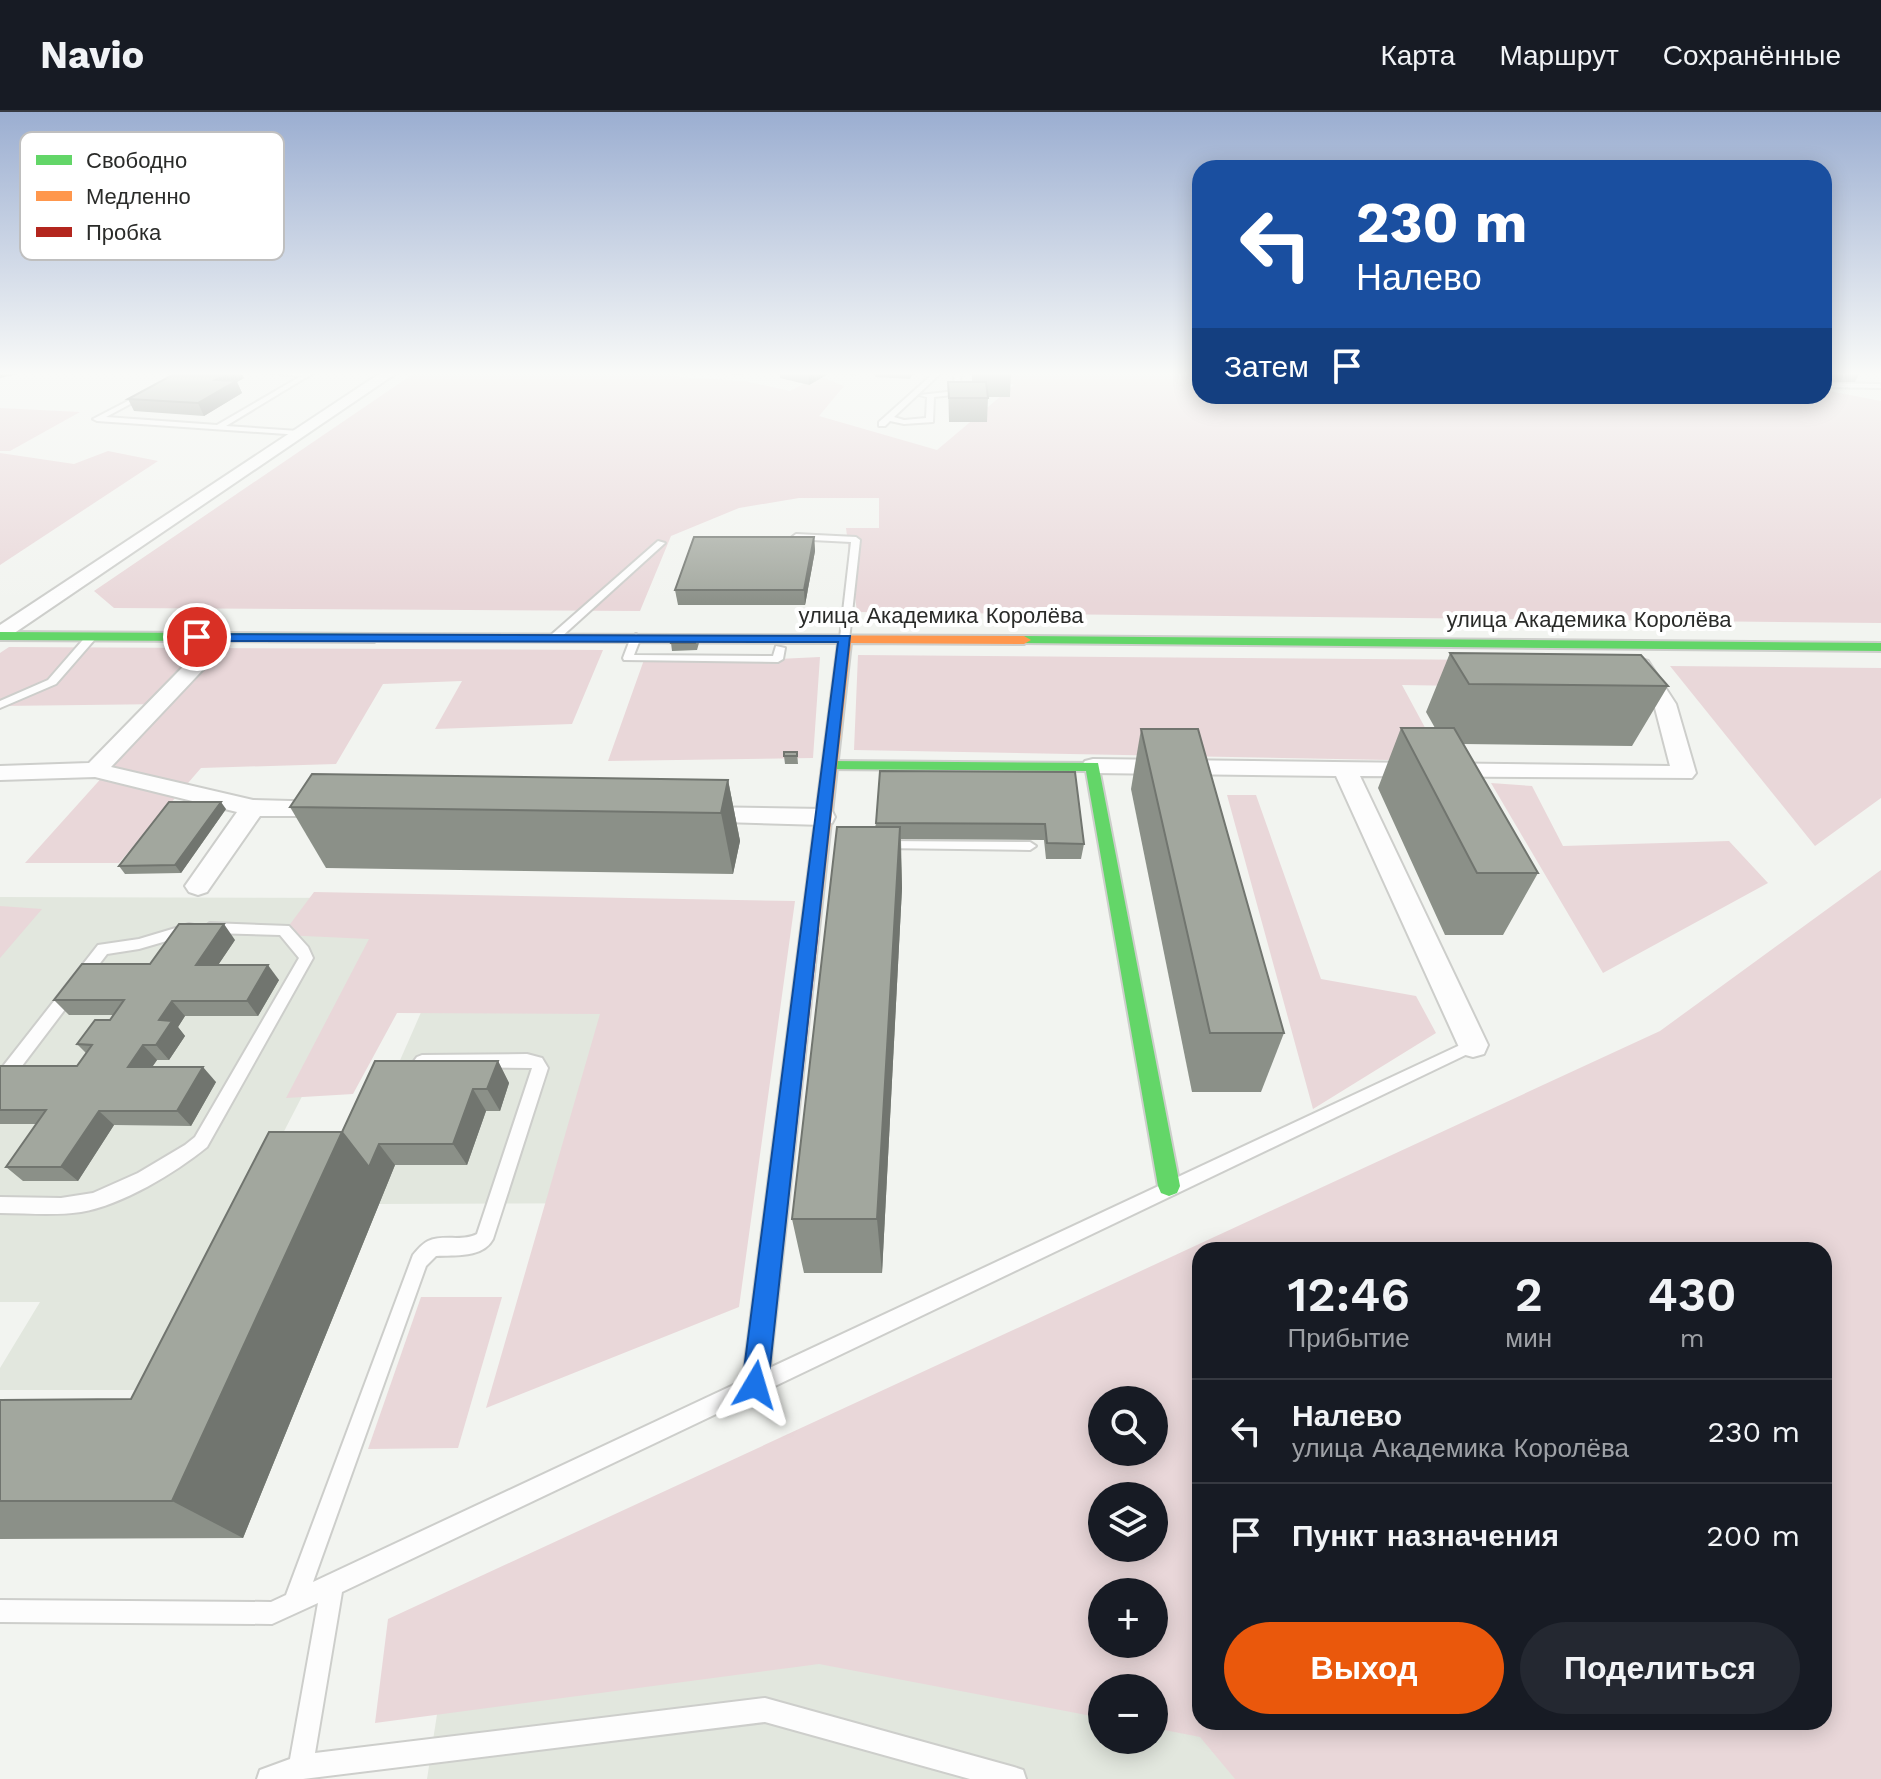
<!DOCTYPE html>
<html lang="ru">
<meta charset="utf-8">
<style>
:root{--surface:#171b24;--page:#242831;--text:#f1f3f6;--muted:#9ea1a6;--line:#363941;--accent:#ea580c}
body{margin:0;font-family:"Work Sans",sans-serif;background:var(--page);color:var(--text);height:100vh;display:flex;flex-direction:column;font-size:30px;white-space:nowrap}
*{box-sizing:border-box;margin:0}
p{font-size:26px;color:var(--muted)}
.icon{flex:none;width:44px;height:44px;fill:none;stroke:currentColor;stroke-width:2;stroke-linecap:round;stroke-linejoin:round}
.map{position:relative;flex:1;overflow:hidden}
.drawer{position:absolute;left:1192px;top:1130px;width:640px;height:488px;display:flex;flex-direction:column;background:var(--surface);border-radius:24px;box-shadow:0 4px 20px #0003}
.drawer>*{flex:none}
.banner{position:absolute;left:1192px;top:48px;width:640px;height:244px;border-radius:24px;box-shadow:0 4px 20px #0003;background:#1a4fa0;color:#fff;overflow:hidden}
.controls{position:absolute;left:1088px;top:1274px;display:grid;gap:16px}
.controls a{display:grid;place-items:center;width:80px;height:80px;border-radius:50%;background:var(--surface);box-shadow:0 4px 20px #0003;font-size:40px}
.pin{position:absolute;display:grid;place-items:center;width:68px;height:68px;color:#fff;margin:-34px;border:4px solid #fff;border-radius:50%;box-shadow:0 2px 8px #0007}
.me{position:absolute;width:88px;margin:-44px;rotate:7deg;stroke-linejoin:round;filter:drop-shadow(0 0 6px #0008)}
.turn{display:flex;align-items:center;gap:28px;height:168px;padding:0 32px;font-size:36px}
.turn .icon{width:104px;height:104px;stroke-width:2.5}
.turn b{display:block;font-size:56px;line-height:68px}
.then{display:flex;align-items:center;height:76px;padding:0 32px;background:#0003;gap:16px;font-size:30px}
.eta{display:flex;justify-content:space-evenly;align-items:center;height:136px;text-align:center}
.eta b{font-size:48px;font-weight:600;line-height:56px}
.primary-button{display:flex;gap:16px;margin-top:auto;padding:16px 32px}
.primary-button a{flex:1;height:92px;border-radius:48px;background:var(--accent);color:#fff;font-size:32px;font-weight:600;line-height:92px;text-align:center}
.primary-button a+a{background:var(--page);color:var(--text)}
ul{padding:0;list-style:none}
li{display:flex;align-items:center;gap:24px;height:104px;padding:0 32px;border-top:2px solid var(--line)}
li div{flex:1}
li b{display:block;font-size:30px}
li em{font-style:normal}
header{display:flex;align-items:center;gap:48px;box-sizing:border-box;height:112px;padding:0 40px;background:var(--surface);border-bottom:2px solid var(--line)}
header strong{font-size:38px}
nav{display:flex;gap:44px;margin-inline-start:auto;font-size:28px}
.map>svg:first-child{display:block}
.built{fill:#e2e7de;fill-rule:evenodd}
.green{fill:#e9d7d9;fill-rule:evenodd}
.lines{fill:none;stroke-linecap:round;stroke-linejoin:round}
.lane-casing{stroke:#cdcecb;stroke-width:4}
.street-casing{stroke:#cdcecb;stroke-width:4}
.fast-casing{stroke:#cdcecb;stroke-width:4}
.slow-casing{stroke:#cdcecb;stroke-width:4}
.jam-casing{stroke:#cdcecb;stroke-width:4}
.lane{fill:#fdfdfd;fill-rule:evenodd}
.street{fill:#fdfdfd;fill-rule:evenodd}
.fast{fill:#63d668;fill-rule:evenodd}
.slow{fill:#ff974d;fill-rule:evenodd}
.jam{fill:#b3261e;fill-rule:evenodd}
.wall{fill:#8b9088}
.shaded-wall{fill:#71756f}
.building{fill:#a2a79e;stroke:#71756f;stroke-width:2}
.route{fill:#1a73e8;stroke:#114b97;stroke-width:2}
.labels{text-anchor:middle;dominant-baseline:central;stroke-width:8;stroke-linejoin:round;paint-order:stroke}
.far-street-label{font-size:22px;fill:#2a2b29;stroke:#fff}
.key{fill:#fff;stroke:#bfbfbf;stroke-width:2}
.key-label{font-size:22px;fill:#2a2b29}
</style>
<header>
<strong>Navio</strong>
<nav><a>Карта</a><a>Маршрут</a><a>Сохранённые</a></nav>
</header>
<div class="map">
<svg width="1881" height="1667" viewBox="0 0 1881 1667">
<rect width="100%" height="100%" fill="#f2f4f0"/>
<g class="built">
<path d="M0,785l404,1 -253,492h-151v-22l40,-66h-40z"/>
<path d="M763,790l-49,301 -335,1 -35,-16 125,-285z"/>
<path d="M451,1512l709,50 84,105h-817zM1102,1576h52v52h-52z"/>
</g>
<g class="green">
<path d="M416,260h257l5,5 67,4 45,10 29,-15 25,10 -25,30 118,34 77,-65 -43,-13h229v24h624v-6l57,11v222l-1024,-11 -11,-84h33v-30h-80l-60,10 -68,28 -31,75 -526,-3 -20,-17z"/>
<path d="M0,296l80,4 -70,39h-10z"/>
<path d="M108,339l50,10 -158,104v-112l74,11z"/>
<path d="M9,535l594,3 -31,74 -137,5 27,-48 -79,3 -47,80 -135,4 -82,95h-94l143,-159 -168,2v-53z"/>
<path d="M858,543l768,6 23,28 -247,-4 41,76 -589,-11z"/>
<path d="M645,545l133,2 42,-2 -7,101 -205,3z"/>
<path d="M1670,554l211,2v130l-66,48z"/>
<path d="M1491,671l41,3 31,60 166,-5 39,42 -165,90z"/>
<path d="M1227,683h29l65,184 95,17 20,37 -123,76z"/>
<path d="M1881,758v909h-646l-35,-42 -46,-9v-40h-52v30l-283,-54 -444,59 13,-104 1272,-588zM1200,1138h624v472h-624zM1102,1288h52v52h-52zM1102,1384h52v52h-52zM1102,1480h52v52h-52z"/>
<path d="M314,780l481,9 -56,406 -253,101 114,-394 -203,-1 -44,81 -67,4 83,-159 -87,-4z"/>
<path d="M0,794l42,3 -42,49z"/>
<path d="M421,1185h81l-44,151 -90,1z"/>
</g>
<g class="lines">
<defs>
<g id="lane">
<path d="M259,260h56l-89,54 72,5h3v4l-204,-14 -4,-2 52,-27 2,3 -41,22 111,8 84,-49z"/>
<path d="M837,260h22l-3,2z"/>
<path d="M935,260h7l-48,45 10,3 22,-2 1,-21 -7,-2 35,-4 -1,-19h6l1,22 -27,3 -1,25 -29,2 -14,-3 -5,5h-6v-4z"/>
<path d="M1824,271l56,1 1,4 -57,-1z"/>
<path d="M796,422l60,3 4,3 -11,100 -9,-2 11,-96 -58,-3 -1,-2z"/>
<path d="M658,429l7,2 -106,96h-8v-4z"/>
<path d="M92,521l5,3 -1,2 -40,46 -56,24v-7l48,-21 40,-46z"/>
<path d="M636,522l5,3 -7,18 139,1 3,-10 9,2 -2,11 -5,3 -154,-2 -1,-2 8,-21z"/>
<path d="M884,729l146,1 6,4 -6,4 -150,-2 -2,-3 2,-3z"/>
<path d="M210,811l79,3 19,21 5,11 -106,189c-32,26 -85,58 -126,65 -27,4 -55,1 -81,1v-16l61,1 32,-5 45,-20 47,-28 10,-8 104,-179 -19,-23 -70,-2 -7,-5z"/>
<path d="M189,812l5,1 2,4 -2,4 -55,16 -32,5 -101,133 -6,1v-18l98,-125 41,-6z"/>
<path d="M1473,927l5,2 3,4 -3,4 -703,337 -7,3 -7,-3 -3,-7 3,-7z"/>
<path d="M527,942l15,4 6,10 -55,171c-10,19 -38,16 -57,17l-10,10 -113,316 429,-201 7,-3 7,3 3,7 -3,7 -414,197 -27,161 450,-55 249,69 9,3 3,9h-56l-205,-57 -462,57h-46l3,-9 30,-11 28,-156 -46,21 -272,-2v-22l271,2 15,-7 127,-340c4,-5 9,-11 15,-14 16,-7 34,1 49,-7l55,-166 -110,-1 -5,-2 -3,-4 3,-4 5,-2z"/>
</g>
<g id="street">
<path d="M382,260h16l-391,266 -7,2v-15z"/>
<path d="M223,519l7,2 3,4 -3,4 -119,126 142,33 75,2 9,2 3,6 -3,6h-77l-53,76 -9,3 -9,-3 -4,-6 52,-74 -142,-35 -95,3v-14l89,-3 127,-130z"/>
<path d="M1641,547l7,2 28,43 20,69 -4,5 -332,-2 128,269 -4,9 -11,3 -11,-3 -4,-9 -122,-269 -243,-3 -8,-2 -4,-5 4,-5 8,-2 577,7 -16,-62 -23,-39z"/>
<path d="M698,695l125,2 9,2 3,6 -3,6 -9,2 -134,-4 -3,-6 3,-6z"/>
</g>
<g id="fast">
<path d="M0,520l374,2 6,4 -6,4 -374,-2z"/>
<path d="M1024,524l857,7v8l-862,-8 -2,-3z"/>
<path d="M829,649l269,2 82,423 -3,7 -8,3 -8,-3 -3,-7 -72,-415 -262,-2v-6z"/>
</g>
<path id="slow" d="M374,522l650,2 7,4 -7,4 -173,-1 -32,286 -9,6 -9,-6 37,-286 -469,-2 -1,-3z"/>
<path id="jam" d="M810,811l9,6 -51,456 -4,9 -9,4 -9,-4 -4,-9 59,-456z"/>
</defs>
<use href="#lane" class="lane-casing"/>
<use href="#street" class="street-casing"/>
<use href="#fast" class="fast-casing"/>
<use href="#slow" class="slow-casing"/>
<use href="#jam" class="jam-casing"/>
<use href="#lane" class="lane"/>
<use href="#street" class="street"/>
<use href="#fast" class="fast"/>
<use href="#slow" class="slow"/>
<use href="#jam" class="jam"/>
</g>
<g class="wall">
<path d="M708,260h36l-2,3z"/>
<path d="M780,260h50v1l-21,12 -29,-7z"/>
<path d="M875,260h39l-4,7 -35,-2z"/>
<path d="M972,260h39l-1,25h-22l-1,25h-38l-1,-40h24z"/>
<path d="M1824,260h36l-5,10h-31z"/>
<path d="M244,266l-7,4 5,11 -38,23 -70,-5 -6,-12z"/>
<path d="M814,425l1,14 -10,54h-127l-3,-15z"/>
<path d="M671,531h28l-2,7 -25,1z"/>
<path d="M1450,541l218,33 -36,60 -169,-2 75,129 -35,62h-58l-67,-147 23,-60h34l-9,-16z"/>
<path d="M1141,617l143,304 -23,59h-69l-61,-303z"/>
<path d="M797,640l1,12h-13l-1,-8z"/>
<path d="M1075,660l9,72 -3,15h-35l-2,-19 -143,-1 1,49 -20,385h-78l-12,-54 84,-396z"/>
<path d="M728,668l12,61 -7,33 -407,-6 -36,-61z"/>
<path d="M226,697l-45,64 -56,1 -6,-8z"/>
<path d="M235,828l-17,25 61,15 -21,36h-73l-7,11 7,9 -16,24h-12l-5,7 64,15 -25,44 -77,-1 -36,56h-55l-17,-14 30,-43h-36v-58h77l9,-13 -9,-9 33,-24 4,-5h-45l-15,-15 96,-36z"/>
<path d="M498,949l11,22 -9,28h-14l-19,54h-72l-152,373 -243,1v-139l131,-1 211,-267z"/>
</g>
<g class="shaded-wall">
<path d="M0,260h27l-27,6z"/>
<path d="M229,260h12l3,6 -7,4 5,11 -38,23 -6,-13 17,-23z"/>
<path d="M808,260h22v1l-21,12z"/>
<path d="M814,425l1,14 -10,54 -1,-15z"/>
<path d="M728,668l12,61 -7,33 -12,-61z"/>
<path d="M221,690l5,7 -45,64 -6,-8z"/>
<path d="M900,715l2,61 -20,385 -5,-54z"/>
<path d="M224,812l11,16 -27,40 -12,-15z"/>
<path d="M268,853l11,15 -21,36 -11,-15z"/>
<path d="M172,889l13,15 -7,11 7,9 -16,24 -13,-15 3,-25z"/>
<path d="M143,933l14,15 -15,22 -14,-15z"/>
<path d="M498,949l11,22 -9,28 -13,-22z"/>
<path d="M203,955l13,15 -25,44 -14,-15z"/>
<path d="M473,977l13,22 -19,54 -14,-21z"/>
<path d="M99,999l15,14 -36,56 -17,-14z"/>
<path d="M342,1020l37,12 16,21 -152,373 -71,-37z"/>
</g>
<g class="building">
<path d="M178,260h51l-14,8 21,1 -38,22 -70,-4z"/>
<rect x="974" y="260" width="37" height="1"/>
<path d="M948,270h38l2,16h-39z"/>
<path d="M694,425h120l-10,53h-129z"/>
<path d="M673,524h24l-2,7h-24z"/>
<path d="M1450,541l191,2 27,31 -199,-2z"/>
<path d="M1401,616h53l84,145h-61z"/>
<path d="M1141,617h57l86,304h-74z"/>
<rect x="784" y="640" width="13" height="4"/>
<path d="M880,659l195,1 9,72 -37,-1 -2,-19 -169,-1z"/>
<path d="M312,662l416,6 -7,33 -431,-6z"/>
<path d="M169,690h52l-46,63 -56,1z"/>
<path d="M837,715h63l-23,392h-85z"/>
<path d="M179,812h45l-28,41h72l-21,36h-75l-13,19 13,1 -16,24h-13l-15,22h75l-26,44h-78l-38,56h-55l40,-57h-46v-44h77l15,-21 -15,-1 18,-24h15l14,-20h-70l28,-36h68z"/>
<path d="M375,949h123l-11,28h-14l-20,55h-74l-10,23 -27,-35z"/>
<path d="M269,1020h73l-170,369h-172v-101l131,-1z"/>
</g>
<linearGradient id="sky" x2="0" y2="1"><stop stop-color="#9baed1"/><stop offset="0.53" stop-color="#f9faf8"/><stop offset="1" stop-color="#f9faf8" stop-opacity="0"/></linearGradient>
<rect width="1881" height="493" fill="url(#sky)"/>
<path class="route" d="M192,522l658,2 -82,749 -4,9 -9,4 -9,-4 -4,-9 96,-743 -641,-1 -5,-2z"/>
<g class="labels">
<g class="far-street-label">
<text x="941" y="503">улица Академика Королёва</text>
<text x="1589" y="507">улица Академика Королёва</text>
</g>
</g>
<rect x="20" y="20" width="264" height="128" rx="12" class="key"/>
<rect x="36" y="43" width="36" height="10" fill="#63d668"/>
<rect x="36" y="79" width="36" height="10" fill="#ff974d"/>
<rect x="36" y="115" width="36" height="10" fill="#b3261e"/>
<g class="key-label">
<text x="86" y="56">Свободно</text>
<text x="86" y="92">Медленно</text>
<text x="86" y="128">Пробка</text>
</g>
</svg>
<div class="controls">
<a><svg class="icon" aria-label="search" viewBox="0 0 24 24"><circle cx="10" cy="10" r="6"/><path d="M15 15l6 6"/></svg></a>
<a><svg class="icon" aria-label="layers" viewBox="0 0 24 24"><path d="M12 4l9 5-9 5-9-5zM3 14l9 5 9-5"/></svg></a>
<a>+</a>
<a>−</a>
</div>
<div class="pin" style="left:197px;top:525px;background:#d93025"><svg class="icon" aria-label="arrive" viewBox="0 0 24 24"><path d="M6 21V4h12l-3 4 3 4H6"/></svg></div>
<svg class="me" style="left:755px;top:1273px" viewBox="-20 -20 40 40"><path d="M0-17L14 15 0 8-14 15z" fill="#1a73e8" stroke="#fff" stroke-width="4"/></svg>
<div class="banner">
<div class="turn"><svg class="icon" aria-label="left" viewBox="0 0 24 24"><path d="M17 20v-9H6M10 6l-5 5 5 5"/></svg><div><b>230 m</b>Налево</div></div>
<div class="then">Затем<svg class="icon" aria-label="arrive" viewBox="0 0 24 24"><path d="M6 21V4h12l-3 4 3 4H6"/></svg></div>
</div>
<section class="drawer">
<div class="eta">
<div><b>12:46</b><p>Прибытие</p></div>
<div><b>2</b><p>мин</p></div>
<div><b>430</b><p>m</p></div>
</div>
<ul>
<li><svg class="icon" aria-label="left" viewBox="0 0 24 24"><path d="M17 20v-9H6M10 6l-5 5 5 5"/></svg><div><b>Налево</b><p>улица Академика Королёва</p></div><em>230 m</em></li>
<li><svg class="icon" aria-label="arrive" viewBox="0 0 24 24"><path d="M6 21V4h12l-3 4 3 4H6"/></svg><div><b>Пункт назначения</b></div><em>200 m</em></li>
</ul>
<div class="primary-button"><a>Выход</a><a>Поделиться</a></div>
</section>
</div>
